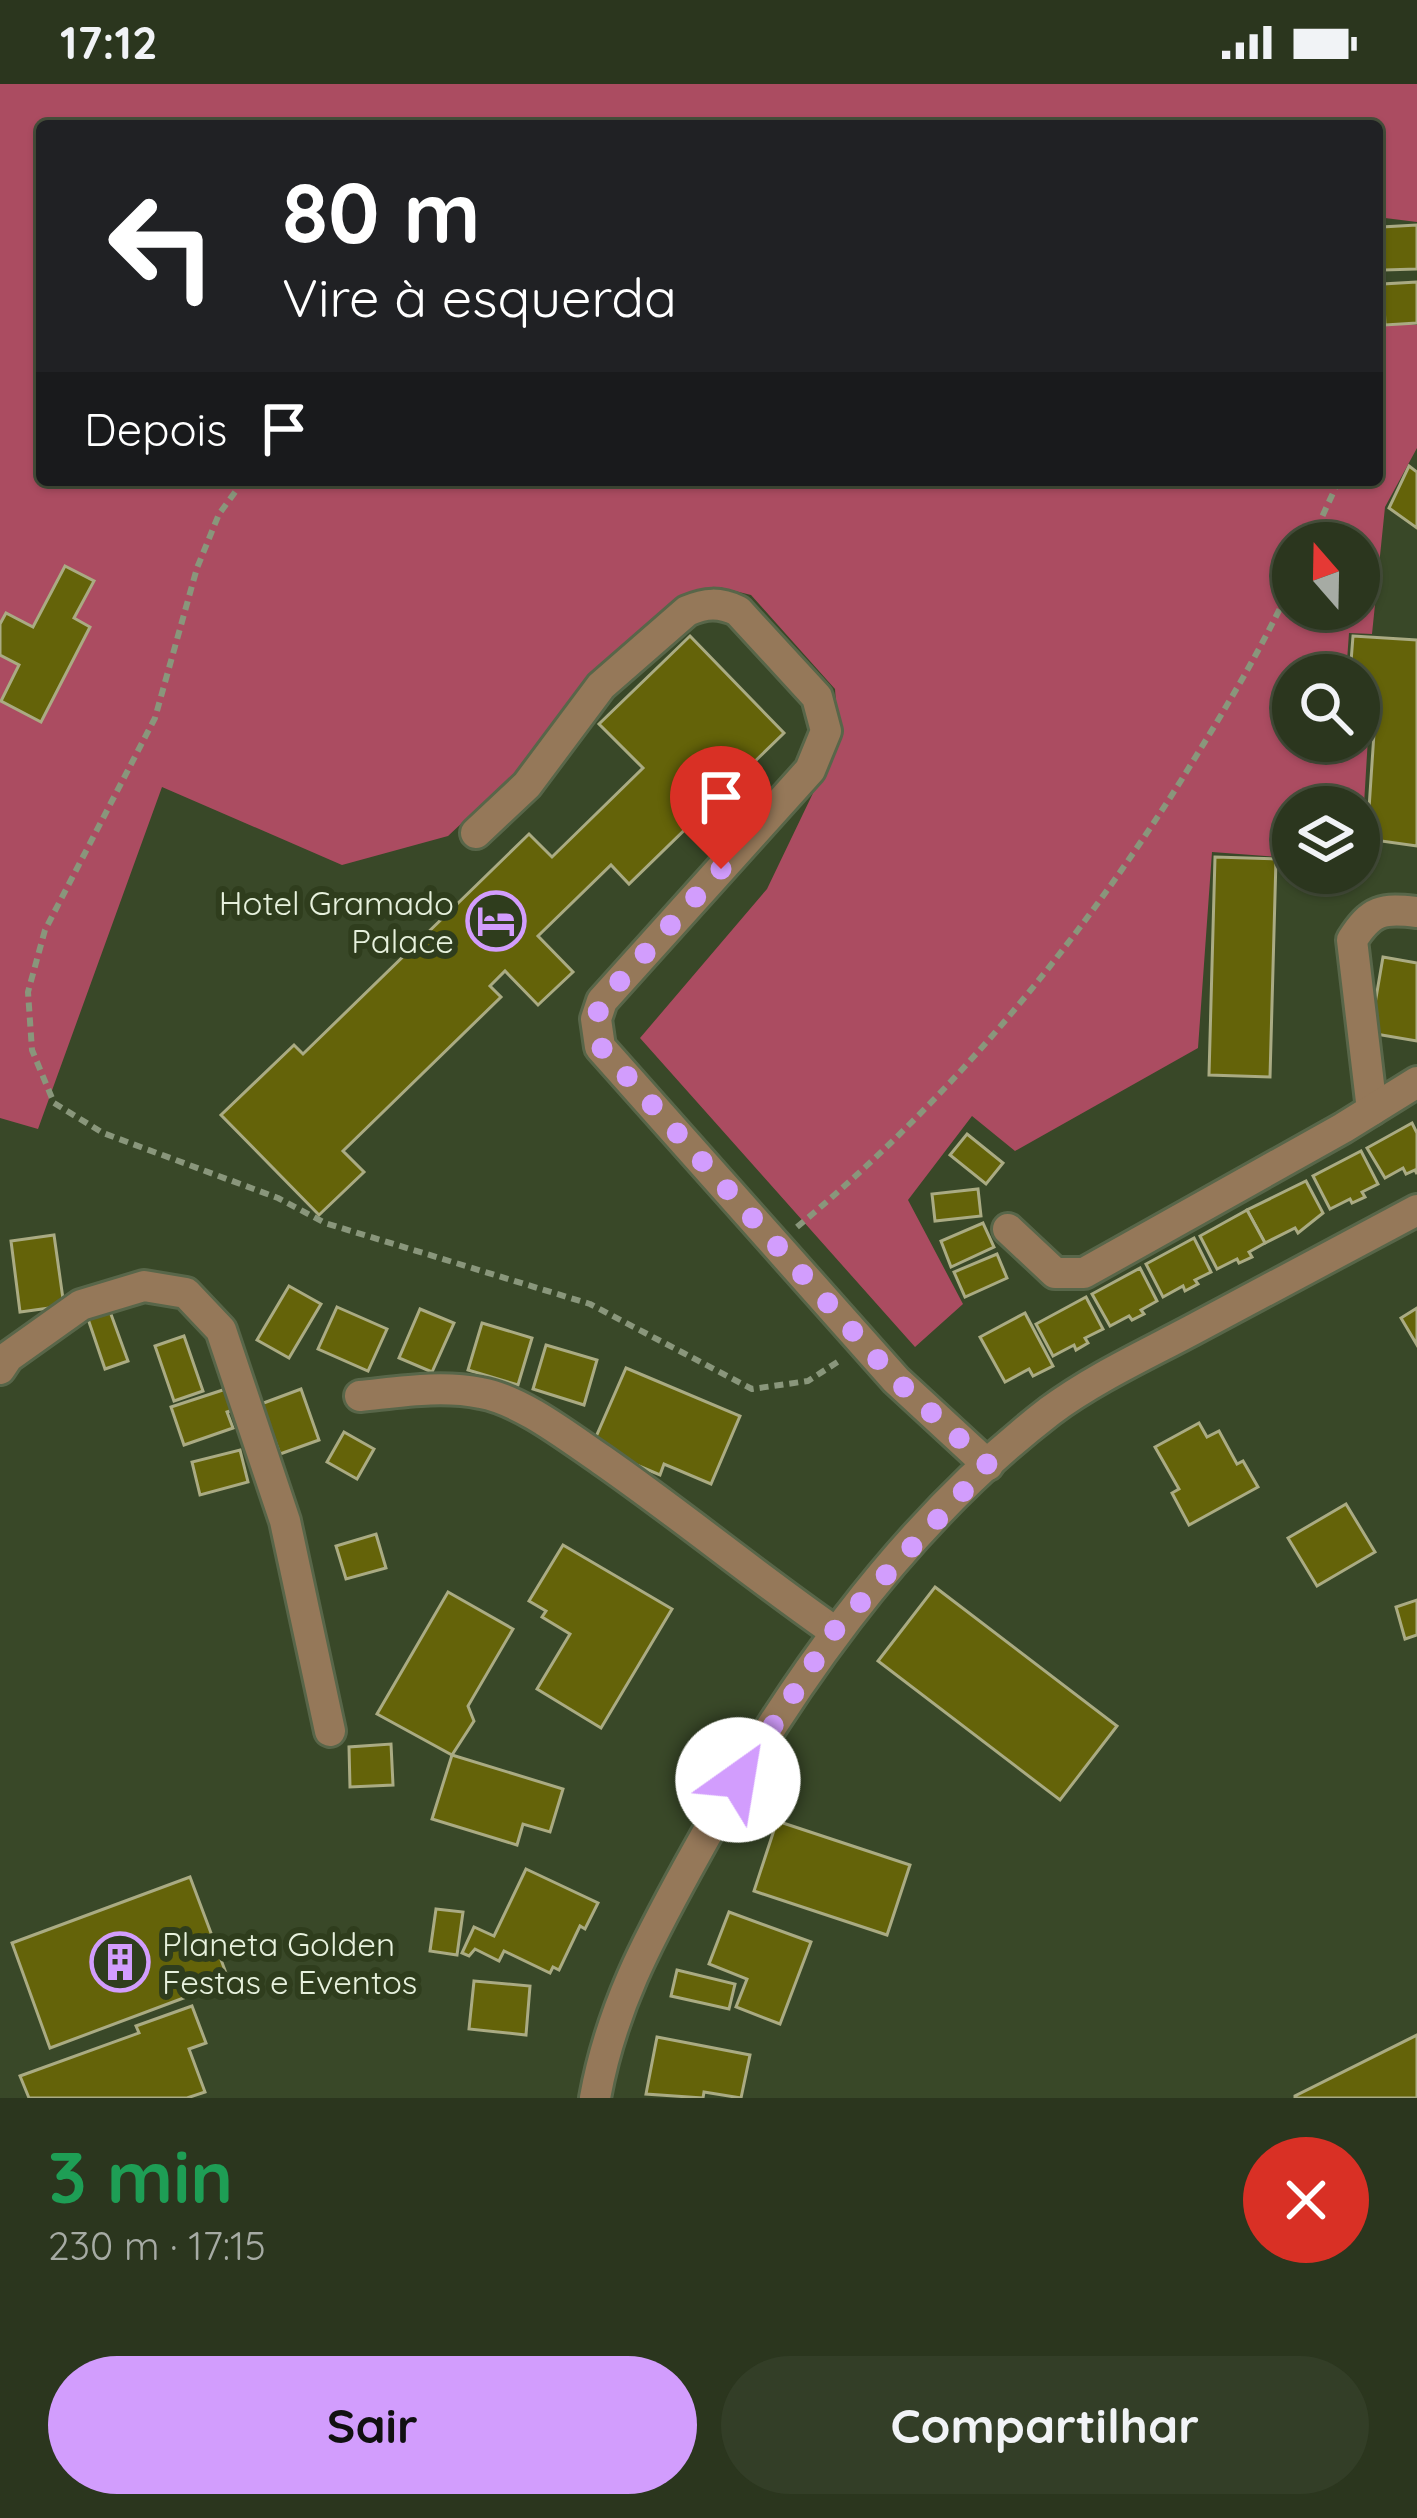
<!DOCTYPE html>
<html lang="pt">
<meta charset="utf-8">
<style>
:root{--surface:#2b361e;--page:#333e27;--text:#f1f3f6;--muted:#a6aba4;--line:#47503c;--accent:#d29dfd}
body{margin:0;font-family:Quicksand,sans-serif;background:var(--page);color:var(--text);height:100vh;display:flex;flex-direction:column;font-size:45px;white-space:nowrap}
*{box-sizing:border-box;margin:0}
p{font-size:39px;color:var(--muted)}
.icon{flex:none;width:66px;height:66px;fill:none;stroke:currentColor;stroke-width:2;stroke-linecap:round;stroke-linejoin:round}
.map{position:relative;height:2014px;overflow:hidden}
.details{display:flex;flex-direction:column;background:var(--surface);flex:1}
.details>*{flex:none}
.guide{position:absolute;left:36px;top:36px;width:1347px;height:366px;border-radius:12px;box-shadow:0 3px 9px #0004,0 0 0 3px var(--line);background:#202124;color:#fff;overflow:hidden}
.needle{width:78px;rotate:340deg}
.controls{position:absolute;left:1272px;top:438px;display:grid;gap:24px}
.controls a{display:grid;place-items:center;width:108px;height:108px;border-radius:50%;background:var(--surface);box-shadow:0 3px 9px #0004,0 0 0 3px var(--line);font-size:60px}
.pin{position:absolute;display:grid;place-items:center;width:102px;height:102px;color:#fff;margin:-123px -51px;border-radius:50% 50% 50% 0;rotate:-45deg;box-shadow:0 0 12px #0007}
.pin .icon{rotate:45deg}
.me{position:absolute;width:132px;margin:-66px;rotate:32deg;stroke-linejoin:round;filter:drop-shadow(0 0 9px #0008)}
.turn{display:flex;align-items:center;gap:42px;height:252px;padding:0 48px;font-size:54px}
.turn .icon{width:156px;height:156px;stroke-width:2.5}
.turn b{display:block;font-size:84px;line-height:102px}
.then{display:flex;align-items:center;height:114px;padding:0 48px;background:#0003;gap:24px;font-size:45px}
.round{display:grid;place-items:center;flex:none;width:126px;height:126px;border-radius:63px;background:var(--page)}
.overview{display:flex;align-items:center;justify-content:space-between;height:204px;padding:0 48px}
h1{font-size:72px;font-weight:700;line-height:90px;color:#1e9e55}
.button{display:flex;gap:24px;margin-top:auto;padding:24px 48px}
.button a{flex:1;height:138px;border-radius:72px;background:var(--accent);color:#111;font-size:48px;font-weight:700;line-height:138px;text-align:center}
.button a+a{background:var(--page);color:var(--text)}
.status{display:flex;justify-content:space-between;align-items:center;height:84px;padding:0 60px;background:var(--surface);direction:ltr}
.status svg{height:33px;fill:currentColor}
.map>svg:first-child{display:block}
.forest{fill:#ab4c61;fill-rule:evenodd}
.building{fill:#646309;stroke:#aaab83;stroke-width:3}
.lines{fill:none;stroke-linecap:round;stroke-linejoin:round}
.minor-casing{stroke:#586649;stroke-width:36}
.path{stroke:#89967b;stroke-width:6;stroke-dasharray:9 6;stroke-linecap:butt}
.minor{stroke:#957859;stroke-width:30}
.route{stroke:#d29dfd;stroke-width:21;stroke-dasharray:0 37.8}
.labels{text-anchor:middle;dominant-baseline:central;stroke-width:12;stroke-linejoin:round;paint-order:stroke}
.poi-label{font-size:33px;fill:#e7f1dd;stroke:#2f3d1d;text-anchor:end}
</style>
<div class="status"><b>17:12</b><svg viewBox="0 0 49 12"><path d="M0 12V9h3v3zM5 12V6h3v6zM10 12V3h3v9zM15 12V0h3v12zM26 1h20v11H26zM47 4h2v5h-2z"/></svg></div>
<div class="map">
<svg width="1417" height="2014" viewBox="0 0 1417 2014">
<rect width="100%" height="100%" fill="#394828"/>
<path class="forest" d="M0,0h1417v138l-32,-4 -8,53v-145h-1335v354h1335v-160l40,5v123l-32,59 -13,127 -23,-1 -3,42h-53v66h66v-21l10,1 -6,100 -4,2v-16h-66v51l-81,-6 -14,196 -183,103 -43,-35 -64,84 55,104 -48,43 -275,-309 127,-149 59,-123 12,-36 -3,-41 -84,-94 -32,-8 -31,10 -86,66 -63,88 -91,85 -106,29 -180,-78 -124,342 -38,-11zM1293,459h66v66h-66z"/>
<g class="building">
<path d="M1417,141v44l-33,1 -2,-43z"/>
<path d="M1417,198v41l-32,2 -2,-41z"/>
<path d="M1409,382l8,6v56l-28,-20z"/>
<path d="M65,482l29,15 -20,37 16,9 -49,95 -40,-21 18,-36 -19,-10v-31l6,-11 27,14z"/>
<path d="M690,552l94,97 -155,151 -18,-19 -73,71 35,36 -35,33 -33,-34 -15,15 11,11 -158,154 21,21 -45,43 -98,-100 73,-70 9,9 226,-220 23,23 91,-89 -44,-44z"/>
<path d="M1353,552l64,4v206l-50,-7 8,-121 -16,-2v-41h-9z"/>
<path d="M1215,773l61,2 -6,218 -61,-2z"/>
<path d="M1383,873l34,6v78l-47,-8z"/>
<path d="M1412,1039l5,10v41l-2,-4 -9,4 -3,-6 -18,10 -18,-30z"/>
<path d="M967,1050l36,29 -17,21 -36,-29z"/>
<path d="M1361,1067l17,33 -16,8 3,5 -13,6 -2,-4 -20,10 -17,-33z"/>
<path d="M1306,1097l17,32 -25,20 -3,-5 -30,15 -18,-33z"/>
<path d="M978,1105l3,27 -46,5 -3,-27z"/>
<path d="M1247,1126l18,33 -16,9 3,5 -13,6 -2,-4 -20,10 -17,-33z"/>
<path d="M983,1139l11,24 -43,20 -10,-26z"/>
<path d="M54,1151l10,71 -44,6 -9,-71z"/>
<path d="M1194,1154l17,34 -16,8 3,4 -13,7 -2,-5 -20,11 -17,-33z"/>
<path d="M997,1170l10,24 -42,19 -11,-25z"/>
<path d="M1140,1184l17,33 -16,9 3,4 -12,6 -3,-4 -19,10 -18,-32z"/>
<path d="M289,1202l32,18 -32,54 -32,-18z"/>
<path d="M1086,1213l17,32 -18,9 3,5 -12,7 -2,-5 -21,11 -17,-32z"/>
<path d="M108,1222l20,55 -23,8 -19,-56z"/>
<path d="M337,1223l50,22 -19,42 -50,-22z"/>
<path d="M1417,1224v37l-16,-27z"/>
<path d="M420,1225l34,14 -22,49 -33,-14z"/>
<path d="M1025,1229l28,53 -20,10 -4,-7 -24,13 -25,-45z"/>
<path d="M482,1239l50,15 -14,47 -50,-15z"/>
<path d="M184,1252l19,55 -29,10 -19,-55z"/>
<path d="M546,1261l51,15 -13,45 -51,-16z"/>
<path d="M626,1284l114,48 -29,68 -47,-20 -4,11 -68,-29z"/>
<path d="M229,1304l7,21 -9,3 6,16 -49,17 -13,-38z"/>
<path d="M301,1305l18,51 -39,14 -19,-50z"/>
<path d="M1199,1339l8,14 12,-6 18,33 6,-3 15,26 -69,38 -17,-32 7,-4 -24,-42z"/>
<path d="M344,1348l30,17 -17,30 -30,-17z"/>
<path d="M240,1366l8,32 -48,13 -8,-33z"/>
<path d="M1346,1420l29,48 -58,34 -29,-48z"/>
<path d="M376,1450l10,34 -40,11 -10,-33z"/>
<path d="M563,1461l109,64 -71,119 -64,-39 33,-55 -28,-17 4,-6 -17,-10z"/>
<path d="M935,1503l182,139 -57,74 -182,-139z"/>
<path d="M448,1508l65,37 -45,77 6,15 -22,34 -75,-41z"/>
<path d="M1417,1516v35l-12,4 -9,-32z"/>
<path d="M391,1660l2,41 -43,2 -1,-40z"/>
<path d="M452,1671l111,34 -13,43 -27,-8 -6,21 -85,-26z"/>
<path d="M777,1737l133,44 -23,70 -133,-44z"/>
<path d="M526,1785l72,34 -13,26 -5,-3 -21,44 -6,-3 -3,6 -46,-22 -5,10 -24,-12 -6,7 -7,-3 12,-26 20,9z"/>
<path d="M190,1793l39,104 -179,67 -38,-105z"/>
<path d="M436,1825l27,3 -6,43 -27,-4z"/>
<path d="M729,1828l82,30 -31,82 -44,-17 11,-28 -38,-15z"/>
<path d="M677,1886l58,14 -6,25 -58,-13z"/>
<path d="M474,1897l56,5 -4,49 -57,-6z"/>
<path d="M192,1922l14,37 -17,6 16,43 -18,6h-158l-9,-22 119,-43 -3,-7z"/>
<path d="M1417,1951v63h-122v-2z"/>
<path d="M657,1953l93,18 -9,43 -37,-6 -1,6 -57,-4z"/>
</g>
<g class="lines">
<defs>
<g id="minor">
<path d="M476,749l51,-48 74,-99 86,-75c19,-8 32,-9 51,0l79,86 9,34 -16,39 -208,231 -6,18 4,28 296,333 92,85"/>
<path d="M1372,1026l-20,-170c19,-30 30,-32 65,-28"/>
<path d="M1008,1145l47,44h29l259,-145 74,-46"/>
<path d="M0,1285l8,-12 73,-52 63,-19 42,7 35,37 64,191 45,210"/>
<path d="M360,1312c40,-4 81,-11 121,-3 40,7 87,44 121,67 79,55 153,116 232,171"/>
<path d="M595,2014c16,-89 52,-156 95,-234 92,-168 207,-335 360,-453 43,-32 95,-56 142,-81 75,-40 150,-80 225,-120"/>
</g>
</defs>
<use href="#minor" class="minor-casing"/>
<g class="path">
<path d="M244,396l-25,34 -22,54 -42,150 -110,212 -17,62 4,58 22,53 49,30 175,65 47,25 265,81 162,85 56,-8 31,-20"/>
<path d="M1310,459l29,-63"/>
<path d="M797,1143c153,-127 279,-280 385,-448 40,-65 79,-128 111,-198"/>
</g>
<use href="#minor" class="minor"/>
</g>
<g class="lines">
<path class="route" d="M721,785l-119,132 -6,17 5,29 295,333 92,85 -154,166 -96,149"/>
</g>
<defs>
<symbol id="hotel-ring" viewBox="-11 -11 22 22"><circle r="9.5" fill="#2f3d1d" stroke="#d29dfd" stroke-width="1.5"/><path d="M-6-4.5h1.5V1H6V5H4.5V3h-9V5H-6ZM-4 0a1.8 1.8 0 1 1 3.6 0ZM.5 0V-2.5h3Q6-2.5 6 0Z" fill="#d29dfd"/></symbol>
<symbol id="building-ring" viewBox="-11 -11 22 22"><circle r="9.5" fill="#2f3d1d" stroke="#d29dfd" stroke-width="1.5"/><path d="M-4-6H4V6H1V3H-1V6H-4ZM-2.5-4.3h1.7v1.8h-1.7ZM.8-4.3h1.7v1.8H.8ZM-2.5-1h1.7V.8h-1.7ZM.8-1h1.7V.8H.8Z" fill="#d29dfd"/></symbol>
</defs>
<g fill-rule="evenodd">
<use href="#hotel-ring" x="463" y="804" width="66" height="66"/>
<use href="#building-ring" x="87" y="1845" width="66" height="66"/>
</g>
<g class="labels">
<g class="poi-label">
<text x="454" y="818">Hotel Gramado<tspan x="454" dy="38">Palace</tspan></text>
<text x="162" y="1859" text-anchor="start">Planeta Golden<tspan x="162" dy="38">Festas e Eventos</tspan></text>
</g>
</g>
</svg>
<div class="controls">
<a><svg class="needle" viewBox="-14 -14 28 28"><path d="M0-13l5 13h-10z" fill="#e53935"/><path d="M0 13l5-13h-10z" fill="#a6aba4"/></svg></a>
<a><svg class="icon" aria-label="search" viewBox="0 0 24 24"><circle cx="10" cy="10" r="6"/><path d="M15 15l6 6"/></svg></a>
<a><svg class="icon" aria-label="layers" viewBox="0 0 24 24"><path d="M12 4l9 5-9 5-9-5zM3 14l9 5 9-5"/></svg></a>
</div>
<div class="pin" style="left:721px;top:785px;background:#d93025"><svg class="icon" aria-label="arrive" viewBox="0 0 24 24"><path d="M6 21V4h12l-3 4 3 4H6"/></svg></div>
<svg class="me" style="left:738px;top:1696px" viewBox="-20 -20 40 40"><circle r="19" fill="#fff"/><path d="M0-13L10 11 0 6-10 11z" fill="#d29dfd"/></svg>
<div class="guide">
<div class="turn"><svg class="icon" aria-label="left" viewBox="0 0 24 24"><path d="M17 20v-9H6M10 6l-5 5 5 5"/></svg><div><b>80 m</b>Vire à esquerda</div></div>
<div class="then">Depois<svg class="icon" aria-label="arrive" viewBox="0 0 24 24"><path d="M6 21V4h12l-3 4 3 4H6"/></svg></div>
</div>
</div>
<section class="details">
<div class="overview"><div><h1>3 min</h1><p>230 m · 17:15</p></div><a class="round" style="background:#d93025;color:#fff"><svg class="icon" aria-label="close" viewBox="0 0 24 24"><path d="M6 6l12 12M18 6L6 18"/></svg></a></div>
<div class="button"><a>Sair</a><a>Compartilhar</a></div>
</section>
